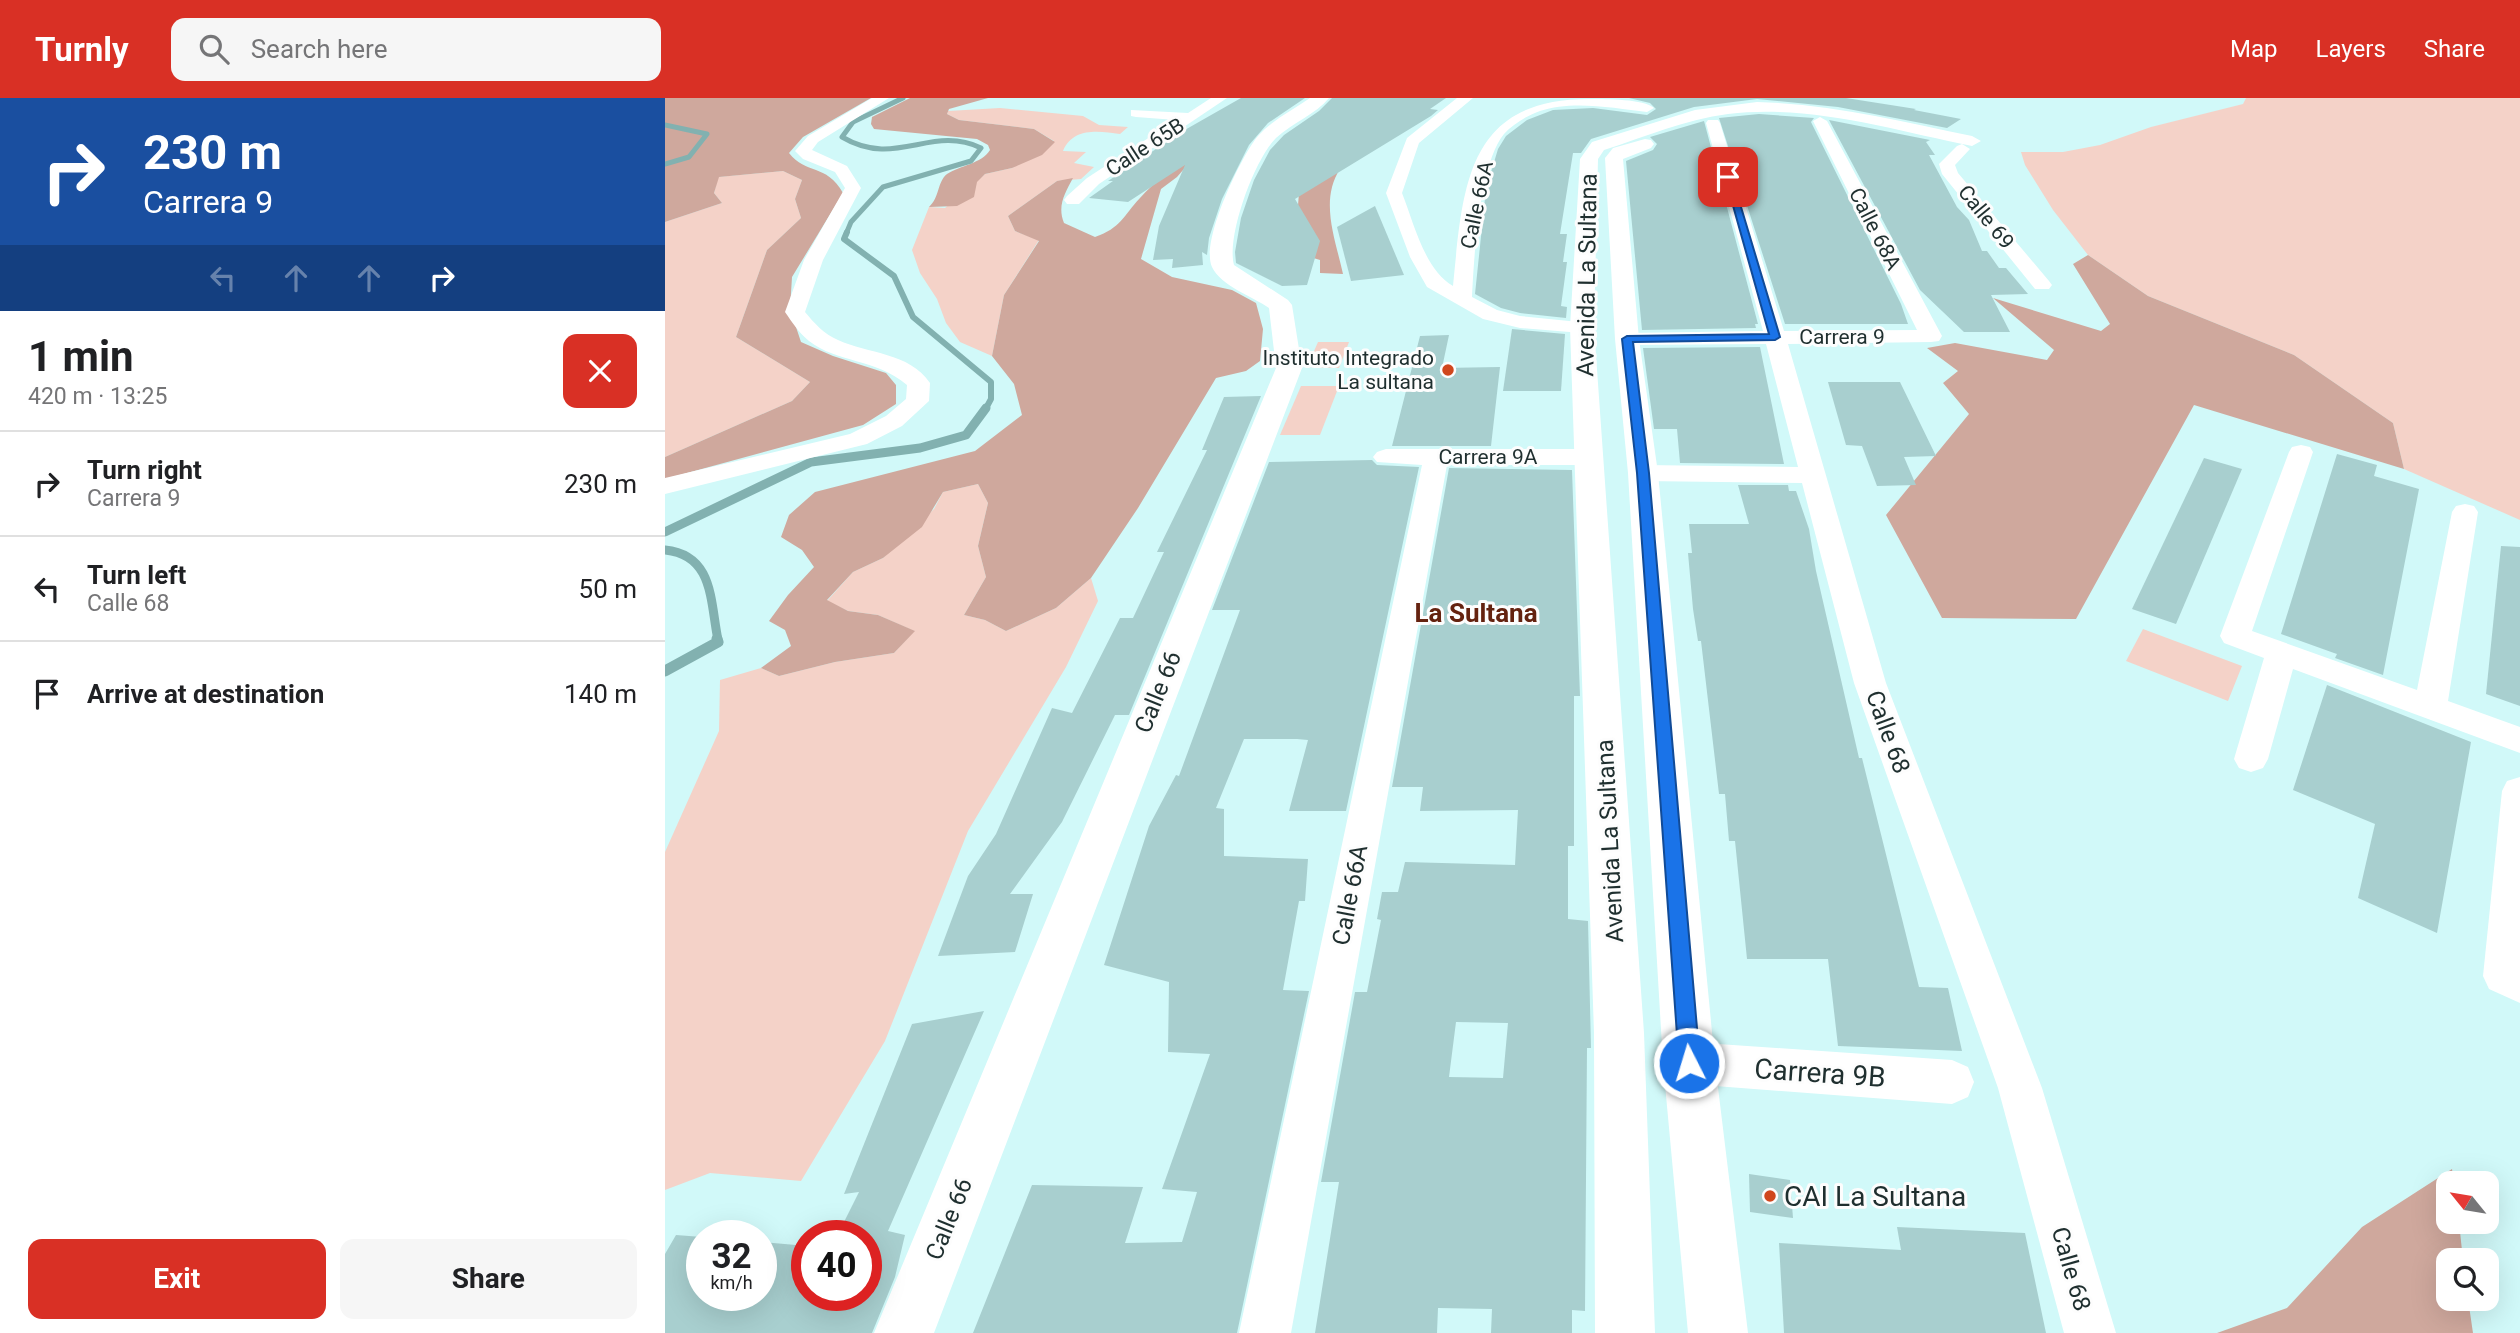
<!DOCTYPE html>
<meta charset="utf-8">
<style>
:root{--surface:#fff;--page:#f6f6f6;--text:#202124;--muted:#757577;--line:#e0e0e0;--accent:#d93025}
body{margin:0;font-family:Roboto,sans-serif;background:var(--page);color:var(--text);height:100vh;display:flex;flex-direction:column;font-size:26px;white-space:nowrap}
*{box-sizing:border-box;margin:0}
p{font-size:23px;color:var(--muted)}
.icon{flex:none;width:38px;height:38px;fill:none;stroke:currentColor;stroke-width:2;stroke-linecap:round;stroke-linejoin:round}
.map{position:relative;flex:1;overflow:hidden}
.details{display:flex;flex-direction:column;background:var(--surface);width:665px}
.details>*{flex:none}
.hud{background:#1a4fa0;color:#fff;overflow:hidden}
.needle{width:46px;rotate:300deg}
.fabs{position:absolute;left:1771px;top:1073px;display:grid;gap:14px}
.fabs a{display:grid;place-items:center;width:63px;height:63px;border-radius:14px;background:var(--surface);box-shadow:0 7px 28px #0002;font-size:35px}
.speed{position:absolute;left:21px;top:1122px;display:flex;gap:14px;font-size:35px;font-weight:700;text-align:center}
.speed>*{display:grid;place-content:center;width:91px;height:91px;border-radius:50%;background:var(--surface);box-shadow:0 7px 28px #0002;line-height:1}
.speed small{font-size:18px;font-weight:400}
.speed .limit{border:10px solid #d22;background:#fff;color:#111}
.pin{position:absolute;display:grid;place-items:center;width:60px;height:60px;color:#fff;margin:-30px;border-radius:14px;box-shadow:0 4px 10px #0006}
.me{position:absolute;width:77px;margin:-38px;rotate:355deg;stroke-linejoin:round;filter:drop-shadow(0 0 5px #0008)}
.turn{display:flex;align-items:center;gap:24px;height:147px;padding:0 28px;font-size:32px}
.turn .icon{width:91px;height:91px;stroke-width:2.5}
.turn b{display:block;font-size:49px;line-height:60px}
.lanes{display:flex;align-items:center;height:66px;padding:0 28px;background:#0003;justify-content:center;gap:35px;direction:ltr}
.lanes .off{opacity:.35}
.round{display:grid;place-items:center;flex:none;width:74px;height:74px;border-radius:14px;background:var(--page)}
.head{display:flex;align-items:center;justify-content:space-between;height:119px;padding:0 28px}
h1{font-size:42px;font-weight:700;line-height:52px}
.primary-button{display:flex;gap:14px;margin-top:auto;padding:14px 28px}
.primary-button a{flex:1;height:80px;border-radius:14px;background:var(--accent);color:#fff;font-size:28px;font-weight:700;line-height:80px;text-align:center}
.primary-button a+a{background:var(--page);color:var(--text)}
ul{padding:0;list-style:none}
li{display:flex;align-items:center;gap:21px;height:105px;padding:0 28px;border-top:2px solid var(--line)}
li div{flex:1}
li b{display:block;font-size:26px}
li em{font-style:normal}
header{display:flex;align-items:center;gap:42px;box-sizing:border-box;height:98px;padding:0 35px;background:var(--accent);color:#fff}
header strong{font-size:33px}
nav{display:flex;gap:38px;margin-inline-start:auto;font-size:24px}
.search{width:490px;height:63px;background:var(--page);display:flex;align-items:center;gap:18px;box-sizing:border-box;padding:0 24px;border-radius:14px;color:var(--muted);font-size:26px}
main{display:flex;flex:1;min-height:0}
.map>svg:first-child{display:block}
.green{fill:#f4d2c8}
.forest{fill:#cfa89d}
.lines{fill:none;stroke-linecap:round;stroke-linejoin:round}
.stream-far3{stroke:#82b1b0;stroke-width:5}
.stream-far2{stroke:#82b1b0;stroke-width:6}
.stream-far1{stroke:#82b1b0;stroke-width:9}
.stream{stroke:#82b1b0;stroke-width:11}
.building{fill:#a8cfcf;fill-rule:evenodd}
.minor{fill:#fff;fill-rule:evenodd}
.tertiary{fill:#fff;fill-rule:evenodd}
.route{fill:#1a73e8;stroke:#114b97;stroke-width:2}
.poi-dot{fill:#d0471d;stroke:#fdfdfd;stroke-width:2.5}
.labels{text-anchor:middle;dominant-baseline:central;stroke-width:6;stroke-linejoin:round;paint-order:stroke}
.far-street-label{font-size:21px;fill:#1f2f2f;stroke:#fdfdfd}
.far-poi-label{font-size:21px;fill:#1f2f2f;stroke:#fdfdfd;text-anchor:end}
.street-label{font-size:24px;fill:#1f2f2f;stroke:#fdfdfd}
.neighbourhood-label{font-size:26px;font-weight:bold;fill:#64220f;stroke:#fdfdfd}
.near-street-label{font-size:28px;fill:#1f2f2f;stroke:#fdfdfd}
.near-poi-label{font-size:28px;fill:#1f2f2f;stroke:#fdfdfd;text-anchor:start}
</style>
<header>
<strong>Turnly</strong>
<div class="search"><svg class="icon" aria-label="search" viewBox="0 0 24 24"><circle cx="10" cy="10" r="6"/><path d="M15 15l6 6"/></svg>Search here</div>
<nav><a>Map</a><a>Layers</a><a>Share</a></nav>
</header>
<main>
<section class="details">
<div class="hud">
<div class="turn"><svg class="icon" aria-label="right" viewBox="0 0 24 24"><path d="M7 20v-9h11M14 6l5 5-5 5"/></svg><div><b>230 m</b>Carrera 9</div></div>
<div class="lanes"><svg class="icon off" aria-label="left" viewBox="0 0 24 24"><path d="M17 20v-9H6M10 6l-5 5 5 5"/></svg><svg class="icon off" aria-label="ahead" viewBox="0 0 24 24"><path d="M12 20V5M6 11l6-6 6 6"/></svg><svg class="icon off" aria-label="ahead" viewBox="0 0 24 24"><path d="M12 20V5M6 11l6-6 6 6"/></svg><svg class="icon" aria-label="right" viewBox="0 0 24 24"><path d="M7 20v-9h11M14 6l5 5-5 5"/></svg></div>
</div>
<div class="head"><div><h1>1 min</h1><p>420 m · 13:25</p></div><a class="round" style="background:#d93025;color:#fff"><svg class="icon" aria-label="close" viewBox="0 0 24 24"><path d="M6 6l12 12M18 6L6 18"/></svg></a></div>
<ul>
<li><svg class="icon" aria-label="right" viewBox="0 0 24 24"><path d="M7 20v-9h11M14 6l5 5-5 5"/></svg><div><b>Turn right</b><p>Carrera 9</p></div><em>230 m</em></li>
<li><svg class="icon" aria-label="left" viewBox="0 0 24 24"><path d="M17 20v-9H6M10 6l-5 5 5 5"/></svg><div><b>Turn left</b><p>Calle 68</p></div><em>50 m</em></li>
<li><svg class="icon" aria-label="arrive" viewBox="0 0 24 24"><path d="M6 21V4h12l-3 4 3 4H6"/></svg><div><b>Arrive at destination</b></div><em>140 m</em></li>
</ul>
<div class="primary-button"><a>Exit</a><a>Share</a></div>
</section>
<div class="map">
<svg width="1855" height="1235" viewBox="0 0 1855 1235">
<rect width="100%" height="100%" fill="#d1f9f9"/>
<g class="green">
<path d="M1581,0h274v422l-116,-51 -11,-46 -99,-68 -146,-59 -60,-41 -35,-45 -28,-45 -4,-13h42l37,-7 51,-18 92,-23z"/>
<path d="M335,10l83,8 16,9 29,2 -8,7c-21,-3 -47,-7 -57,17l23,1 -12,11 20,4 -13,12 -24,2 -49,35 7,15 24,9 -35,55 -12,61 -32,-14 -14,-19 -9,-24 -17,-26 -8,-23 17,-43 16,1 40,-34 27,-6 42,-27 -20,-12 -75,-9 -12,-6 1,-3z"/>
<path d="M118,73l19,9 -7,19 6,19 -34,32 -31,87 74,45 -18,19 -127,56v-235l57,-19 -8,-10 4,-16z"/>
<path d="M653,244h31l-10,26 -32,-1z"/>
<path d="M636,288h38l-19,49h-40z"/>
<path d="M313,386l10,19 -10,43 8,31 -22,38 21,5 21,11 50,-23 35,-30 7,23 -32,66 -98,164 -83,210 -84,140 -91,-8 -45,17v-338l54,-121 1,-51 41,-12 18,8 56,-14 59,-9 20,-22 -36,-16 -30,-4 -21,-10 26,-29 30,-14 51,-49 9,-17z"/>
<path d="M1478,531l99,37 -14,35 -102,-40z"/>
</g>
<g class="forest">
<path d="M0,0h206l-68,39 -14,16c17,22 37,10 54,40l-51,84 -2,32 11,33 32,14 53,17 10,12v19l-33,21 -198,54v-22l127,-56 18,-19 -74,-45 31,-87 34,-32 -6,-19 7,-19 -19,-9 -64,6 -5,16 8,10 -57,19z"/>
<path d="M245,0h78l-39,11 -2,5 12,6 75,9 21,13 -13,13 -30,13 -27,6 -8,8 -3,15 -17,9 -28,1c11,-10 8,-25 18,-33 14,-9 34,-10 43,-24l-2,-5 -11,-6 -103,-10 -3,-5 1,-7z"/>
<path d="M525,64l-13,15 -16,12 -20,70 31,18 60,13 24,13 7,26 -3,32 -14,10 -30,7 -78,130 -47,70 -35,30 -50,23 -21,-11 -21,-5 22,-38 -8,-31 10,-43 -10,-19 -35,8 -21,35 -39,31 -30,14 -26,28 21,11 30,4 37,16 -21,22 -59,9 -56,14 -18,-8 30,-22 -6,-16 -16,-9 19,-26 26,-28 -12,-17 -21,-13 8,-22 26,-23 160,-41 47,-36 -8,-31 -22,-28 12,-61 35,-54 -24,-10 -7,-15 49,-35 16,-3c-8,15 -16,28 -9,45l31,14c26,-9 28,-21 45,-39 15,-17 30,-27 50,-36z"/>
<path d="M675,71c-21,32 -4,72 3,105l-23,-1v-13l-13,-4 -10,-36 2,-28z"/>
<path d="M1423,157l60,41 146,59 99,68 11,46 -210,-64 -118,214 -134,-1 -56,-103 83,-101 -26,-31 15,-12 -31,-23 28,-5 92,17 7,-10 -61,-52 108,33 9,-7 -37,-60z"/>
<path d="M1787,1071l2,14h-6v39h11l4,38h-15v38l20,1 5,34h-256l70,-25 75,-81z"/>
</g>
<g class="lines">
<g class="stream-far3">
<path d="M0,27l42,9 -18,23 -24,7"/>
<path d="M181,136l5,-12 32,-35 88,-26 10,-13c-50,-24 -85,21 -139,-11l11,-15 50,-24"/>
</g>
<path class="stream-far2" d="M182,134l-3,7 50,37 19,41 78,65v17l-6,11"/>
<g class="stream-far1">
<path d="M0,434l146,-70 109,-14 46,-13 20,-27"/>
<path d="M0,452c49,5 45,51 53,90"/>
</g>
<path class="stream" d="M0,573l53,-29 -1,-3"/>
</g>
<g class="building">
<path d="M576,0h64l-37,25 -19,22 -27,54 -13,39 -2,17 -5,-3 1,13 -31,3 1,-9 -20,1 6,-34 26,-61 -57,37 -39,-4 24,-17h-5l75,-50z"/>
<path d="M667,0h114l-16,11 8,1 -7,6 -136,83 25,42 -13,44 -25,1 -46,-23 -1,-11 6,-34 13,-38 16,-30 14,-15 35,-24z"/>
<path d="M964,0h217l70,11 -2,1 47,9 -14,9 -109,-21 -81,-8 -63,8 -103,32 -10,14h-8l-13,81h7l-4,28h4l-6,44 6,1 -1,11 -46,-5 -19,-5 -26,-14 11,-105 12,-40 8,-13 21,-16 26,-10 40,-2 54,7 9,-6 -6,-6z"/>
<path d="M1094,16l55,4 -3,4 90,182 7,20h-123l-66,-206z"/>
<path d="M1164,22l101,20 -4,2 9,13h-6l28,52 12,13 13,31h5l12,17h7l22,26 -37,1 19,37h-46l-44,-42z"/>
<path d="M1039,23l54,203h-3l1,4 -114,2 -16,-169 27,-11 4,-6 -7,-7z"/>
<path d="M710,108l29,69 -53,6 -14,-54z"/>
<path d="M847,231l53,5 -4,57h-58z"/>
<path d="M784,237l-7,33 58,-1 -9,79h-99l28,-110z"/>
<path d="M1095,249l24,117 -104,-1 -3,-34h-23l-11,-81z"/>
<path d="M1163,284h72l36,74 -32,1 12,28 -39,1 -15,-40 -16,-1z"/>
<path d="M596,298l-132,319h-14l-53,107 -52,72h23l-18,58 -77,4 30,-80 28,-42 56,-126 20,5 48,-95h13l31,-66h-7l50,-102h-5l22,-53z"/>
<path d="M1672,356l40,11 -3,11 45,13 -36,186 -48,-17 2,-4 -3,-1 -53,-19z"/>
<path d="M1539,360l38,11 -66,155 -44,-15z"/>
<path d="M707,362l5,5 42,2 -73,344h-57l19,-71 -11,-1h-53l-28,69 8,1v47l84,3 -3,42h-6l-16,89 26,1 -72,342h-264l59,-148 111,2 -18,56 57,-1 15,-50 -35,-3 48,-135 -42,-2 1,-70 -65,-17 45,-139 27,-51 3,1 61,-166h-28l57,-148z"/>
<path d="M784,370l123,2 8,226h-6v150h-6v73l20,2 3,127h-4l-2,263 -13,-1v23h-81l1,-24 -54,-1 -1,25h-122l24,-151h-18l34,-190h12l14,-72 -4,-1 5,-27h16l7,-30 110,3 3,-55 -98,1 3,-24h-31zM791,924l52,1 -5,55 -54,-1z"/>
<path d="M1073,387h50l1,6h7l13,38 7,42 43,187h3l57,229 29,1 14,63 -124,-5 -10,-87h-81l-12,-118h-6l-4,-47h-6l-18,-153h-3l-5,-32 -5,-56h4l-3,-29h60z"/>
<path d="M1836,448l19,1v159l-34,-12z"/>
<path d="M1662,587l144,57 -34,191 -79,-35 17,-74 -82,-34z"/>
<path d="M319,913l-96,220 17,4 -10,42 -23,56h-207v-79l11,-19 26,2v58h59v-53l46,4v49h59v-59h-29l22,-44 -15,2 68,-170z"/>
<path d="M1084,1076l41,6 3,38 -43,-6z"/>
<path d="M1232,1129l128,6 21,100h-262l-5,-90 122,7z"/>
</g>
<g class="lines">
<g class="minor">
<path d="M207,0h17l-71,44 -6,8 35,16 14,22 -38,72 -18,52c9,11 19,22 33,28 30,14 71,12 92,43l-1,18 -27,25 -35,18 -202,50v-16l185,-44 36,-18 20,-17 1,-14c-32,-27 -70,-22 -98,-44 -10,-8 -17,-19 -24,-29l19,-52 41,-72 -10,-16 -32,-13 -8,-8 13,-15z"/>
<path d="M546,0h16l-128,86 -20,20h-12l-3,-4 3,-4 20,-18 89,-58 -40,-3 -5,-1v-6l57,3z"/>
<path d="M792,0h16l-54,45 -17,50c12,30 22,76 51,93 10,-100 13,-188 138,-187 15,0 53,0 63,9l-7,4c-33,-4 -75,-12 -107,-1 -12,4 -27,13 -36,23 -25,30 -30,123 -32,163l25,13 23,6 69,7 4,4 -4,4 -7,2 -62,-5 -37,-9 -56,-32 -17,-30 -24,-64 21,-55z"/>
<path d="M1155,19l7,4 115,215 -3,5 -8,1 -143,2 98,339 156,405 74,245h-52l-66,-245 -144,-405 -52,-200 -159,-2 -9,-3 -4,-5 4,-5 9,-3 155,2 -32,-123 -139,1 -8,-1 -3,-5 3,-5 8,-1 136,-2 -57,-208 2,-3h10l2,3 64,208 133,-1 -104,-209z"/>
<path d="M1297,46l8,5 -15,16 3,8 91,108 3,4 -3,4h-14l-93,-115 -3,-10 18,-18z"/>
<path d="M1636,347l9,2 3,5 -61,179 165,59 35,-178 4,-6 9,-2 9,2 4,6 -30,189 72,26v26l-227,-84 -25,90 -5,9 -12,4 -12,-4 -5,-9 30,-101 -40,-15 -4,-7 69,-184 3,-5z"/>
<path d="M721,351h204l9,3 4,5 -4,5 -9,3h-143l-156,868h-52l183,-868 -45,-3 -4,-5 4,-5z"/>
<path d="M1855,679v226l-31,-14 -6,-13 19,-185 5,-10z"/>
<path d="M1024,944l263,18 16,7 6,15 -6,15 -16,7 -263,-20 -16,-6 -6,-15 6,-15z"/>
</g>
<g class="tertiary">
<path d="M645,0h19c-13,16 -37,25 -53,40 -21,20 -50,98 -42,127l54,35 4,5 10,63 -368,965h-60l402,-965 -7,-60c-17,-12 -48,-22 -57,-41 -12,-25 29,-111 46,-131 14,-16 35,-26 52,-38z"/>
<path d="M1092,4c73,2 143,19 215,34l9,5 -9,5c-79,-16 -162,-42 -244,-32 -42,5 -83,23 -124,36l-6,9 -4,168 50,706 11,300h-60l-1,-300 -24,-706 10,-168 12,-17 103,-32z"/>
<path d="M980,41l6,1 3,4 -3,4 -28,11 16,180 19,134 57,590 33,270h-60l-25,-270 -35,-590 -13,-134 -10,-181 8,-10z"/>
</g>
</g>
<path class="route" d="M1063,76l4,3 48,160 -5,3 -142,2 16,131 51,590 -3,8 -8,3 -7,-3 -3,-8 -42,-590 -15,-134 5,-3 142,-2 -44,-157z"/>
<g class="poi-dot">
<circle cx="783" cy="272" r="7"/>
<circle cx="1105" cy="1098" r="7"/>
</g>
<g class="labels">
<g class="far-street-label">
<text transform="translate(480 49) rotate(-33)">Calle 65B</text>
<text transform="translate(812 107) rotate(-78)">Calle 66A</text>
<text transform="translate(1321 119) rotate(51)">Calle 69</text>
<text transform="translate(1210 131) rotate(63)">Calle 68A</text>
<text x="1177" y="239">Carrera 9</text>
<text x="823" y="359">Carrera 9A</text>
</g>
<g class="far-poi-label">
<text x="769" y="260">Instituto Integrado<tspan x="769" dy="24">La sultana</tspan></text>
</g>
<g class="street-label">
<text transform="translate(922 177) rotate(-89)">Avenida La Sultana</text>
<text transform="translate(493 594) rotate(-68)">Calle 66</text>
<text transform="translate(1223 634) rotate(70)">Calle 68</text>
<text transform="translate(945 743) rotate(-93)">Avenida La Sultana</text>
<text transform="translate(685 797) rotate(-79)">Calle 66A</text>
<text transform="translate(284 1121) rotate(-68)">Calle 66</text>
<text transform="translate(1406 1171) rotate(74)">Calle 68</text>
</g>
<g class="neighbourhood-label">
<text x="811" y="515">La Sultana</text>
</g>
<g class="near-street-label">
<text transform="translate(1155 975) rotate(4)">Carrera 9B</text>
</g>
<g class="near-poi-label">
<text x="1119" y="1098">CAI La Sultana</text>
</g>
</g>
</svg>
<div class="fabs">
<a><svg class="needle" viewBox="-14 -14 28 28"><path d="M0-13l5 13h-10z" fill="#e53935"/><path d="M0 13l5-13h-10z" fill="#757577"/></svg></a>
<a><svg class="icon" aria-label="search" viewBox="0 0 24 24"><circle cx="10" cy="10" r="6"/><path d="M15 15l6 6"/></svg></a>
</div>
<div class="speed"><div>32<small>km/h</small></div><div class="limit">40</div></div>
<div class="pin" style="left:1063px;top:79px;background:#d93025"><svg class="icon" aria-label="arrive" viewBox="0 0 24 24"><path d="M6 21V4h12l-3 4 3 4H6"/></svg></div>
<svg class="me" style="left:1024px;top:965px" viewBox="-20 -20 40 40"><circle r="17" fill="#1a73e8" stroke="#fff" stroke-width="3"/><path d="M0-11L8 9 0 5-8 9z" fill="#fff"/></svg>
</div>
</main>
